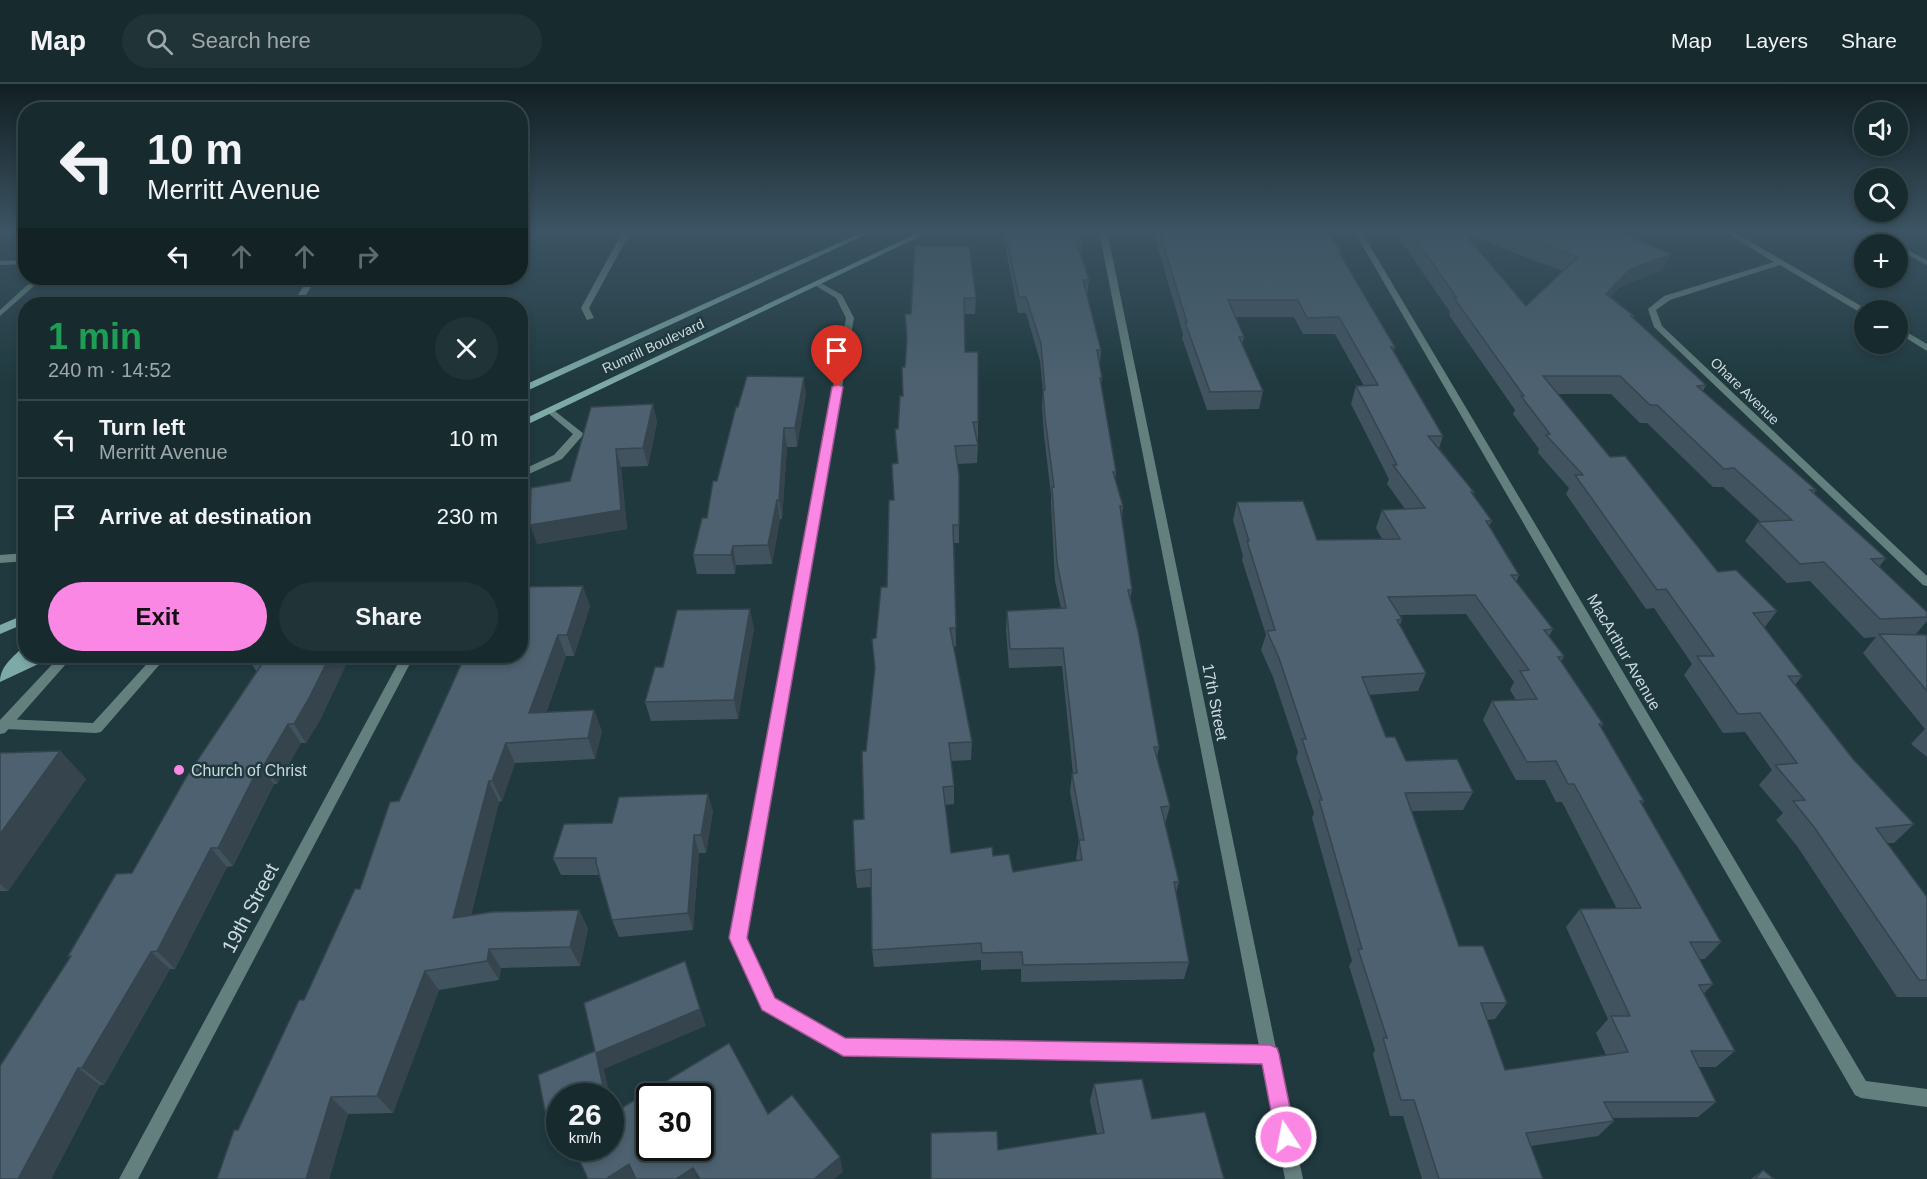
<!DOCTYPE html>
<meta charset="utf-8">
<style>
:root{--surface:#172b2f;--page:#203337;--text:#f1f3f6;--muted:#9ea7aa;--line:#36474b;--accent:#fb87e5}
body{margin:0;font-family:Helvetica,sans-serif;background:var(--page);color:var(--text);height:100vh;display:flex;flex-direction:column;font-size:22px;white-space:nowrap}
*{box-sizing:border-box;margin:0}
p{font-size:20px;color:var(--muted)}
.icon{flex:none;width:33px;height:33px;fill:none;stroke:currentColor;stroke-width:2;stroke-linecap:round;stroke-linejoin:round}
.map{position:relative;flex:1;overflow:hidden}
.panel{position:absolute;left:18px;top:213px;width:510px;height:366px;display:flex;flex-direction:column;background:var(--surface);border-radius:24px;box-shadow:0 3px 9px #0003,0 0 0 2px var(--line)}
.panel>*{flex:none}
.banner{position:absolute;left:18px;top:18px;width:510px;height:183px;border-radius:24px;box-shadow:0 3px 9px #0003,0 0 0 2px var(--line);background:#172b2f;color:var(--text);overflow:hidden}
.tools{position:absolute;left:1854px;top:18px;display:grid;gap:12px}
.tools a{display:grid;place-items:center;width:54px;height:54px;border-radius:50%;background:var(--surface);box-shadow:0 3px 9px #0003,0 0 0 2px var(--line);font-size:30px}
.speed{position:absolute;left:546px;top:999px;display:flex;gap:12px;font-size:30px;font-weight:700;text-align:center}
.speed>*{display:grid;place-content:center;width:78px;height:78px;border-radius:50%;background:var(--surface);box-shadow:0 3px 9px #0003,0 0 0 2px var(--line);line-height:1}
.speed small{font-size:15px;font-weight:400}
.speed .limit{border:3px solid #111;border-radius:9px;background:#fff;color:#111}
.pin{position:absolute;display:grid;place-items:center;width:51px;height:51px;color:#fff;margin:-62px -26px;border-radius:50% 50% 50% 0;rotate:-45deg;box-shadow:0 0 6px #0007}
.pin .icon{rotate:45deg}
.me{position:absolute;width:66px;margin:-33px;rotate:349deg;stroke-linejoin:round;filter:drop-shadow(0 0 4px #0008)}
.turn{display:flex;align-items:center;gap:21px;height:126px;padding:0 30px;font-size:27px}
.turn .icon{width:78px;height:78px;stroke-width:2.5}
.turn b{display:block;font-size:42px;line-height:51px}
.lanes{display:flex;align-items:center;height:57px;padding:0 30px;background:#0003;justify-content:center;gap:30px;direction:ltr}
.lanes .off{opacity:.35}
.round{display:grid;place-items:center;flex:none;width:63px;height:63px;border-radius:32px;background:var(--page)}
.overview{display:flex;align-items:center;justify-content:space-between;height:102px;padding:0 30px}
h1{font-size:36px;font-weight:700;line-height:45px;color:#1e9e55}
.cta{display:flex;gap:12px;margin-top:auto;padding:12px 30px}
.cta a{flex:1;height:69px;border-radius:36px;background:var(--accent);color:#111;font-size:24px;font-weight:700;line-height:69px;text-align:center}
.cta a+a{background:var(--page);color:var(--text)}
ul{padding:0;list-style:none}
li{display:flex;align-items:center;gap:18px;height:78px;padding:0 30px;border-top:2px solid var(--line)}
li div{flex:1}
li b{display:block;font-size:22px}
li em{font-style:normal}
header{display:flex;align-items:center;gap:36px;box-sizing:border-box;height:84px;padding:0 30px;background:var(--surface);border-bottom:2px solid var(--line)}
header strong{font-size:28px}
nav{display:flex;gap:33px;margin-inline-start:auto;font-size:21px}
.search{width:420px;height:54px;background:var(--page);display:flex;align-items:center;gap:15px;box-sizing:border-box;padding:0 21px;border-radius:33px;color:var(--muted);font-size:22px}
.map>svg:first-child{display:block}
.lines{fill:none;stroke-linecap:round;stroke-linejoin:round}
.service{fill:#64807e;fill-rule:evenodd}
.minor{fill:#64807e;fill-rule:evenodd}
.secondary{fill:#7daaa7;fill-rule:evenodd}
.wall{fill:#425360;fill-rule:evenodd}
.shaded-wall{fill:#36444e}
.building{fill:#4d6170;stroke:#36444e;stroke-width:1.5;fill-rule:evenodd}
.route{fill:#fb87e5;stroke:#a35895;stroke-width:1.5}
.poi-dot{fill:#fb87e5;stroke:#1f393f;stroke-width:2}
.labels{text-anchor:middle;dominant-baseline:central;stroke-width:5;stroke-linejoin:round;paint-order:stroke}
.far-street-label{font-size:14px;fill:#cbdade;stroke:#1f393f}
.street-label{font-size:16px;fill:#cbdade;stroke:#1f393f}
.poi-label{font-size:16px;fill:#cbdade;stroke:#1f393f;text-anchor:start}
.near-street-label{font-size:20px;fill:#cbdade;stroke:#1f393f}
</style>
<header>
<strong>Map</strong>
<div class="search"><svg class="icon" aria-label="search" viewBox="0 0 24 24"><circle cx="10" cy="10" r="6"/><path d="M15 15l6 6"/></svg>Search here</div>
<nav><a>Map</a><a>Layers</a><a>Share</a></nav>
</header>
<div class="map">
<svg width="1927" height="1095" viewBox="0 0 1927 1095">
<rect width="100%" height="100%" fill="#1f393f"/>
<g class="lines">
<g class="service">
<path d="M551,324l33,26 -22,25 -42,19v-7l34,-16 19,-21 -25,-21 -2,-2z"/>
<path d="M26,469v8l-26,2v-8z"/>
<path d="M154,572h13l-66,76 -5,1 -91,-4 -5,-2v-7l5,-1 88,4z"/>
</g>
<g class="minor">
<path d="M623,147h8l-42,77 5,10 -7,2 -6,-12z"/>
<path d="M1099,147h8l196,948h-18l-23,-117 -419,-7 -81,-46 -32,-71 116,-620 -10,-20 -20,-12v-4h3l23,13 12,23 -108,620 28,61 71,40 414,7z"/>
<path d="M1354,147h7l505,850 61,8v18l-66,-9 -6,-3z"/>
<path d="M1723,147h9l136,79h-4v3h-3l-81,-48 -110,35 -14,10 6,16 265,250v10l-4,-1 -269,-258 -6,-18 16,-13 110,-34z"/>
<path d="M1863,147h9l25,13h-9z"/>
<path d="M1898,161l29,15v5l-29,-15z"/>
<path d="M26,176v4l-26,1v-4z"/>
<path d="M35,194h8l-43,38v-6z"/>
<path d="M309,194h8l-17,26h-8z"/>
<path d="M1898,243l29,17v7l-29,-18z"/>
<path d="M60,572h13l-68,77 -5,1v-14z"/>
<path d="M402,572h12l-276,523h-19z"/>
</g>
<g class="secondary">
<path d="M865,147h9l-354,163v-7z"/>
<path d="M922,147h9l-411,197v-7z"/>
<path d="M26,530v9l-26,11v-9z"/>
<path d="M26,563v9h3l-5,4 11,-4h16l-2,3 -49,23c0,-15 11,-23 22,-34z"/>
</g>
</g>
<g class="wall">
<path d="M1003,147h77l2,9 -1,16 8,24 -2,16 14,54 -1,16 2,12 -1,9 15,85 -1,8 8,26 -1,12 10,72 -2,10 29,147 -2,11 13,48 -5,18 14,58 -3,11 13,69 -5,17 -163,3v-13l-40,1v-10l-107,7 -2,-17 -1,-63 -14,1 -2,-17 9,-52 2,-68 9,-80 -3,-32 4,-1 11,-51 10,-124 1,-34 5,-33 4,-52 -2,-30h6l4,-68 61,52 -1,16h-11l1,38h13v87h-1l1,6 -1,18 -19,1 1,11v68h-5l2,104 -3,-1 19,96 -1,18 -20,1 3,25v18l-9,1 6,48 42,3 20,16 64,-11 -1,-3 3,-18 -9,-48 2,-18h1l-11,-108 -53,2 -3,-39 1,-18 54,-3 -6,-27 -4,-77v-9l-7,-60 -2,-28 1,-17 -3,-29 -14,-48h-8l-15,-78z"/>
<path d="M1153,147h174l14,20 -1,3 55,93 -2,4 50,85 -4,12 35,44 -1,3 19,26 -3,5 30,49 -3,7 37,47 -4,7 15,20 -3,6 42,62 -2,3 43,74 -2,3 79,138 -16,17h-6l14,25 -9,9 31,58 -19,16h-17l17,35 -18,15 -86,1 2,3 -16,15 -67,10 12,33h-121l-19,-63h-13l-17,-62 2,-4 -26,-84 3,-5 -40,-143 2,-5 -18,-55 2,-6 -25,-75 -12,-27 5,-15 -24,-75 1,-4 -10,-36 4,-18 80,38 65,-1 -6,-11 6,-18 23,-1 -18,-25 2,-5 -38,-75 5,-18h8l-29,-52h-32l-9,-17h-59l9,20 -2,8 21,46 -4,18 -52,1 -25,-72 1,-4zM1466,530l48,68 -4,8 6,10 -24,1 -9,19 33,60h29l11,22h6l55,107h-37l-14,18 42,92 -12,14 10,22 -101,15 -18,-50 8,-1 12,-16 -48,-57 -47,-135 51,-1 10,-18 -67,-31 -20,-24 -17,-42 49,-4 8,-18 -26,-48 2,-6 -2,-4z"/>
<path d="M1394,147h222l47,39 -42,16 -10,11 23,19 -1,2 73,67 -3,6 113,99 -2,3 72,65 -7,9 48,45v9l-11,13 11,2v121l-16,-13 14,-15 -62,-76 13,-16 -12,1 -54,-57 -23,2 -42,-42 13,-19h3l-38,-35h-10l-66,-64h-7l-29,-29h-53l52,63 108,115 59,39 -13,17 38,48 -7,9 58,74 61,65 -20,19h-7l40,54v100h-30l-100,-151 -21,-26 7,-7 -24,-28 13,-15 -27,-38 -22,1 -39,-58 8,-11 -38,-56 -8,1 -80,-115 3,-6 -31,-35 1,-4 -26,-35 2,-4 -66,-95 1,-3zM1464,150l99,37 -37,35z"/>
<path d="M806,310l-9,53h-10l-5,72h-2l-8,45 -36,1 -1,9h-38l-4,-19 14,-37 10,-37z"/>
<path d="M653,320l4,18 -9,44 -27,1 6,62 -90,15 33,-63z"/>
<path d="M590,522l-16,50h-8l-20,57 56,18 -7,28 -80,4 -13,38 -3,1 -28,113 108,-5 9,19 -8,37 -79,2 -2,12 -60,10 -46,123 -45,1 -19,65h-112l21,-49 122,-241 105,-233z"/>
<path d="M754,544l-16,91 -87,2 -6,-19 18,-35z"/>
<path d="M350,572l-30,64 -14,23h-5l-24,41h-3l-41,82 -6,1 -52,102h-5l-66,116h-4l-49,94 19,-221 -2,-2 64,-83 125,-201 -7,-10z"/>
<path d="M60,667l26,28 -78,112h-8v-138z"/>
<path d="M713,727l-7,42h-7l-6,77 -74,7 -7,-17 -13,-45h-38l-8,-17 59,-35z"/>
<path d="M1094,1000l58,35 72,60 -226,-29 99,-16 -7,-33z"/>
<path d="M1763,1086l11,9h-23z"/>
</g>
<g class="shaded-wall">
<path d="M1671,170l-8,16 -42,16 -22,24 7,-16 23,-24z"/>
<path d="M804,293l2,17 -9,53 -2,-19z"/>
<path d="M653,320l4,18 -9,44 -5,-18z"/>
<path d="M784,344l3,19 -5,72 -3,-19z"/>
<path d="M616,365l5,18 6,62 -90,15 -7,-19z"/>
<path d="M777,416l3,19 -8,45 -4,-19z"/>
<path d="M733,462l3,19 -1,9 -4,-19z"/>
<path d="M583,502l7,20 -16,50 -7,-21z"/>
<path d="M750,525l4,19 -16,91 -4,-19z"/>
<path d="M558,551l8,21 -28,78 -9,-21z"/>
<path d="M330,572h20l-30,64 -14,23 -12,-19z"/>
<path d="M594,626l8,21 -7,28 -7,-21z"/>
<path d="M288,640l13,19 -24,41 -13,-19z"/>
<path d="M506,659l9,20 -13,38 -10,-20z"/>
<path d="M60,667l26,28 -78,112 -8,-7v-50z"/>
<path d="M260,681l14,19 -41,82 -15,-18z"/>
<path d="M489,697l10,21 -34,135 -12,-19z"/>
<path d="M708,710l5,17 -7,42 -5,-18z"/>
<path d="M694,751l5,18 -6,77 -5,-17z"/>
<path d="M211,764l16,19 -52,102 -18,-18z"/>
<path d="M579,826l9,19 -8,37 -10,-19z"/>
<path d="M489,865l12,19 -2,12 -12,-19z"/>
<path d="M151,868l19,17 -66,116 -22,-17z"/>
<path d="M685,877l21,65 -102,43 6,27h-5l-9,-43z"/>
<path d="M425,887l14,19 -46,123 -16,-17z"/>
<path d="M78,984l22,17 -49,94h-33z"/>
<path d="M331,1013l17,17 -19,65h-23z"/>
<path d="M610,1013l8,33 -8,-13z"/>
<path d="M557,1022l3,4v14l-5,2 -10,-15z"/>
<path d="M840,1073l3,15 -9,7h-20z"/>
<path d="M629,1080l7,15h-30z"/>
<path d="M693,1084l5,11h-22z"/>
</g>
<g class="building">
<path d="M1005,147h75l2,9h-6l13,40h-6l18,70h-4l5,28h-2l16,94h-3l10,34h-3l12,84h-4l10,41 21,116h-5l16,59 -9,1 18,75h-5l15,80 -166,3 -1,-13 -40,1 -1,-10 -109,7 -1,-81 -16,2 -2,-51 11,-1 -2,-68h4l9,-83 -3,-29 4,-1 5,-51h6l2,-87h5l-2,-36 6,-1 -3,-34h3l2,-33h3l-1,-29h3l2,-29 -2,-24h6l4,-68h54l7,52h-12l1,54h13v70h-5l5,23 -23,1 4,29v50h-6l3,103h-6l22,114 -23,1 5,43 -11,1 8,66 41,-6 1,9 16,-2 4,18 69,-12 -3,-20h5l-12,-66 5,-1 -14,-125 -53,1 -3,-38 59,-3 -9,-45 -5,-76h2l-9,-69 -2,-28h2l-4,-46 -15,-47h-7z"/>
<path d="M1159,147h168l14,20h-3l57,96h-4l52,89h-15l46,56h-3l21,29h-6l33,54h-8l42,54 -9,1 20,26 -6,1 45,67h-4l45,77h-4l81,141h-31l23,42 -14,1 36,66h-44l25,51h-112l10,19 -88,12 17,46h-104l-25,-79h-13l-18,-62h4l-29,-89h4l-43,-149h3l-20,-61h4l-27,-81 -12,-27 8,-1 -28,-89h2l-12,-39 66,-1 14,39 83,-1 -18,-29 43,-2 -32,-43h4l-41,-79 22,-1 -39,-68 -32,1 -9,-18h-70l16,37h-5l24,54 -53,1 -25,-70h2zM1475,511l54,75 -9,1 17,28 -45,2 35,61 29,-1 12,23h6l67,124 -61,1 50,107h-19l17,36 -123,18 -24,-67h26l-24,-57h-24l-54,-153 68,-1 -16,-33 -51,2 -11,-24h-9l-24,-60 64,-4 -29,-53 5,-1 -14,-22z"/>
<path d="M1410,147h52l64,75 52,-49 -73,-26h111l55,23 -42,16 -23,24 28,22h-3l75,69 -9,1 119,104h-6l76,68 -15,1 56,53v5l-47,2 -56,-57 -24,2 -42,-42 34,-2 -58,-52 -10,1 -67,-64h-7l-30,-29h-77l67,81 15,-1 93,116 18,-2 41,41 -24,2 49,63h-14l65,83 61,65 -38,4 51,69v83h-8l-105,-153 -21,-26 12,-1 -30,-35 22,-2 -37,-50 -22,1 -41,-58h17l-48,-67 -9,1 -82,-115h8l-37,-40 4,-1 -29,-38h3l-70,-98h3z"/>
<path d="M747,292l57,1 -9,51h-11l-5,72h-2l-9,45 -35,1 -2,9h-38l9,-37h5l6,-37h4l19,-74h2z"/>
<path d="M653,320l-10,44 -27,1 5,61 -91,15 1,-37 39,-7 21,-74z"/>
<path d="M583,502l-16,49h-9l-29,78 65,-3 -6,28 -82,5 -14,38h-3l-36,137 39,-6 87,-2 -9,37 -81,2 -2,12 -62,10 -48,125 -46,1 -25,82h-89l17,-49h4l61,-130h5l51,-111h5l30,-87 9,-1 66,-145h55v-69z"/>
<path d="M750,525l-16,91 -89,2 10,-35h8l14,-57z"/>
<path d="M1879,550l47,1 1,1v55z"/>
<path d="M255,572h75l-22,44 -14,24h-6l-24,41h-4l-42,83h-7l-54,103 -6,1 -69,116h-4l-60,111h-18v-113l71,-110h-3l48,-82 16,-1 55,-97 77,-115 -14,1z"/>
<path d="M60,667l-60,83v-81z"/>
<path d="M708,710l-7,41h-7l-6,78 -76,7 -16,-57v-5h-43l11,-34 48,-1 7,-26z"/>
<path d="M685,877l15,48 -104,44 9,43h-45v16l-3,-6 -12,5 -7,-36 57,-24 -11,-48z"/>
<path d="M729,959l39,71 24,-19 48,62 -26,22h-114l-7,-11 -17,11h-40l-7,-15 -23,15h-18l-14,-31h36v-33zM650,1012h50v52h-50z"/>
<path d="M1142,995l10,40 53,-7 19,67h-293v-46l66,-2 1,19 106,-17 -10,-49z"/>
<path d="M1763,1086l11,9h-19z"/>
</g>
<linearGradient id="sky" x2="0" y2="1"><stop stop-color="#111f23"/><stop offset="0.49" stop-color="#3c5463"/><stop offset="1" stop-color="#3c5463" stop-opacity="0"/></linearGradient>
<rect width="1927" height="300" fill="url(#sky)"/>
<path class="route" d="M837,300l6,3 -96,551 28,60 70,40 425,7 7,3 2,6 17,83 -3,8 -7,3 -7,-3 -3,-8 -14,-73 -419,-8 -81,-46 -33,-72 103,-551z"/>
<circle class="poi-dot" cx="179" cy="686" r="6"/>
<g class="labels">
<g class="far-street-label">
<text transform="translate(653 262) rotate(-25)">Rumrill Boulevard</text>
<text transform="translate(1745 307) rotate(44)">Ohare Avenue</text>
</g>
<g class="street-label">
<text transform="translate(1624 568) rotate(60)">MacArthur Avenue</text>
<text transform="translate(1215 618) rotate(79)">17th Street</text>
</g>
<g class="poi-label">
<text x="191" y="686">Church of Christ</text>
</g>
<g class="near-street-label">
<text transform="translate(250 824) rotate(-62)">19th Street</text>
</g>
</g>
</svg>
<div class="tools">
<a><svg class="icon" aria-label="sound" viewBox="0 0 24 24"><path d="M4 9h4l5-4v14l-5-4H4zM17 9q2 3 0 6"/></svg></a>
<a><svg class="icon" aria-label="search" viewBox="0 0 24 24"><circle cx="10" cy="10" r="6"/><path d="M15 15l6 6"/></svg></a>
<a>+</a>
<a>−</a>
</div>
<div class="speed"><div>26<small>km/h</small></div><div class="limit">30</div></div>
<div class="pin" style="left:837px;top:303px;background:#d93025"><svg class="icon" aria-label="arrive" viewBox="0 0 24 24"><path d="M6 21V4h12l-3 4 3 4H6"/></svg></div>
<svg class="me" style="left:1286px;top:1053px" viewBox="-20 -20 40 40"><circle r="17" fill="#fb87e5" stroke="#fff" stroke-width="3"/><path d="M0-11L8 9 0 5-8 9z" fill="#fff"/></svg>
<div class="banner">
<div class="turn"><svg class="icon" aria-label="left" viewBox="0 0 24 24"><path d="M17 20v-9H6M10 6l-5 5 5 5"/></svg><div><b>10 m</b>Merritt Avenue</div></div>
<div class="lanes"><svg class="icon" aria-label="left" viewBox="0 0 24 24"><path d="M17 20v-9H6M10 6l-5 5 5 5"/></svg><svg class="icon off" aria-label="ahead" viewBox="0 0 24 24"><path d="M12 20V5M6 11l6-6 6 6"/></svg><svg class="icon off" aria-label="ahead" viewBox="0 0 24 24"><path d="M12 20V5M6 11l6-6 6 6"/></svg><svg class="icon off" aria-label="right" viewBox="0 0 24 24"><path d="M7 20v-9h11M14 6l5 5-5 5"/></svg></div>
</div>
<section class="panel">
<div class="overview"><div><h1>1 min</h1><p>240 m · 14:52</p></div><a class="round"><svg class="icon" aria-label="close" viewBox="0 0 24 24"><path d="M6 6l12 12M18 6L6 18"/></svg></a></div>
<ul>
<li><svg class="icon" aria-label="left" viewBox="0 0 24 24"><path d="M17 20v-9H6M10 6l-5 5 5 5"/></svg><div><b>Turn left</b><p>Merritt Avenue</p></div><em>10 m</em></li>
<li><svg class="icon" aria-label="arrive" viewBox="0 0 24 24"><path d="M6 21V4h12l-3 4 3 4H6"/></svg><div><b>Arrive at destination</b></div><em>230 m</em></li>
</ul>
<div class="cta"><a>Exit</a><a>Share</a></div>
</section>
</div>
